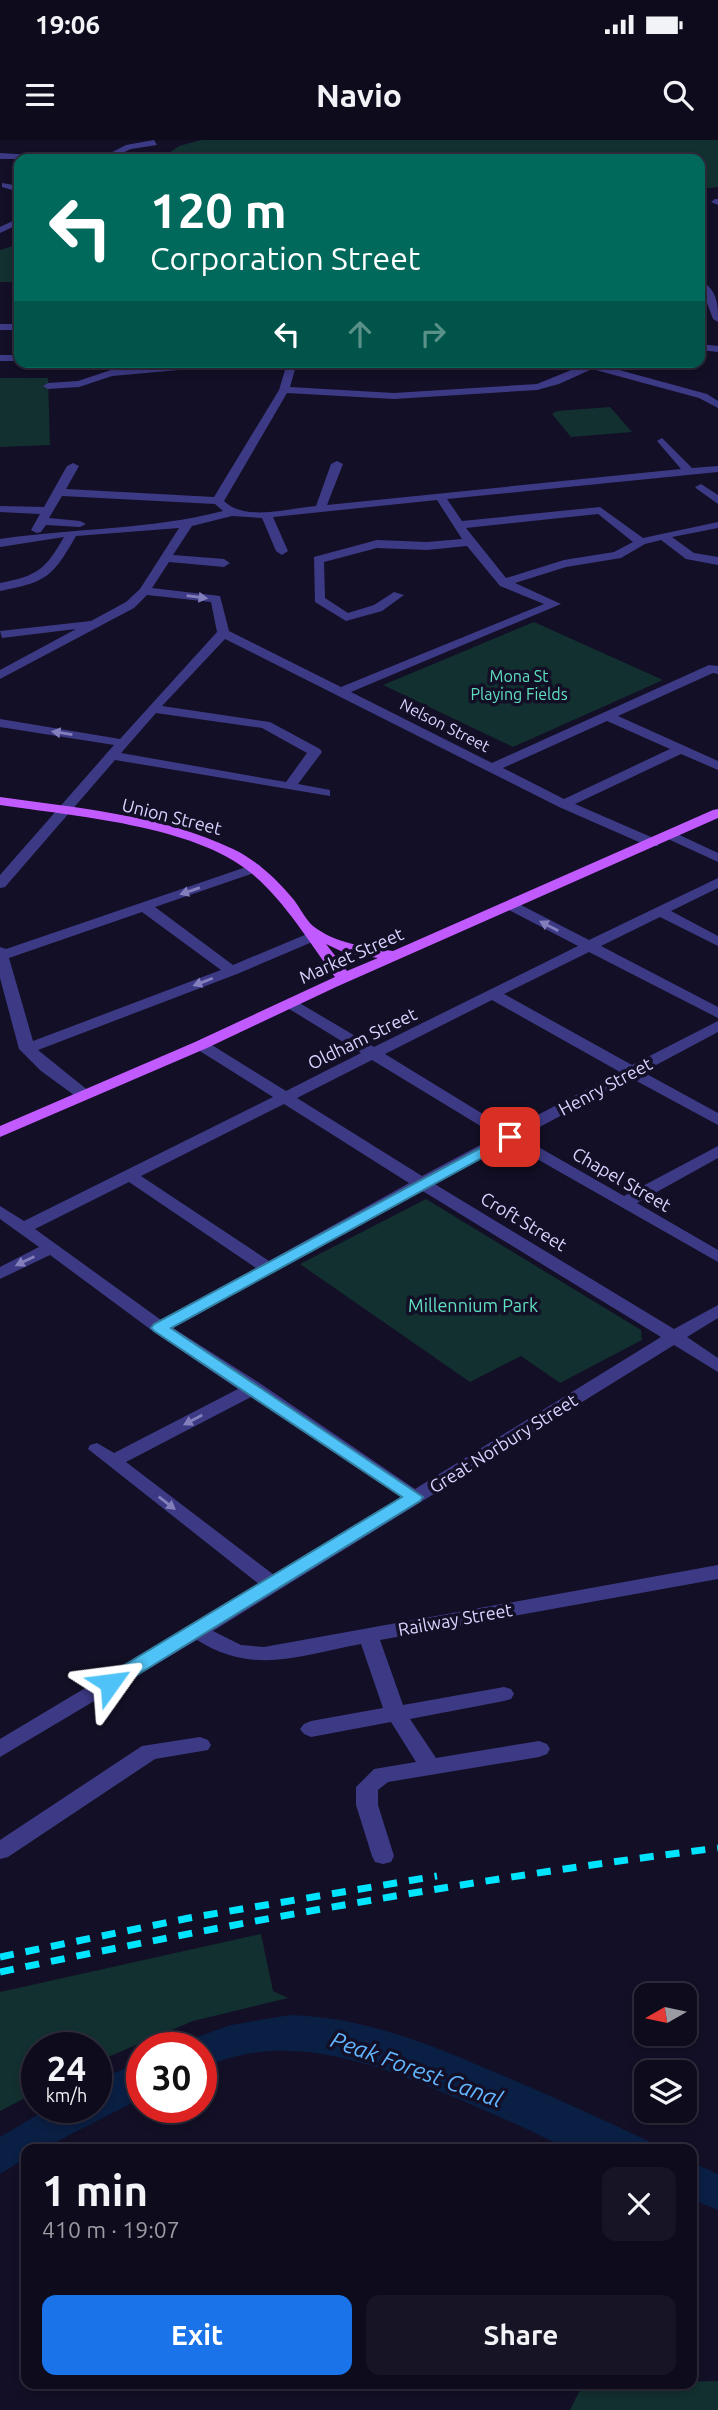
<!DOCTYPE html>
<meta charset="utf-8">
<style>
:root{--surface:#0e0b1c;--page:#171425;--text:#f1f3f6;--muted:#9b9ba3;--line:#2e2b3b;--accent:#1a73e8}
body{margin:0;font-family:Ubuntu,sans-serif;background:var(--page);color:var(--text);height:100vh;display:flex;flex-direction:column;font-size:26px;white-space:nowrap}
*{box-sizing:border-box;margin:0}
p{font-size:23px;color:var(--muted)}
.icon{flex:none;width:38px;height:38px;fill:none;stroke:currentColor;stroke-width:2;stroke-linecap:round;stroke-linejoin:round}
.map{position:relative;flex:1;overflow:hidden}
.panel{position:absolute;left:21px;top:2004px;width:676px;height:245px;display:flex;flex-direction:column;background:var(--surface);border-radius:14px;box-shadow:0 4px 10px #0003,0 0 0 2px var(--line)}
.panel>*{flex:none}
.top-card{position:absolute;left:14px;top:14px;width:691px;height:214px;border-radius:14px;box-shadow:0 4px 10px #0003,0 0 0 2px var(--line);background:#00695c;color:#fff;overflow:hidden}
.needle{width:46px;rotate:261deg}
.fabs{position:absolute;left:634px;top:1843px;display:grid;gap:14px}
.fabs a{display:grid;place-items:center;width:63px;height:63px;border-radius:14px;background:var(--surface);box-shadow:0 4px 10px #0003,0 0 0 2px var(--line);font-size:35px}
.speed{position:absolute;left:21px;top:1892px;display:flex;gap:14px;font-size:35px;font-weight:700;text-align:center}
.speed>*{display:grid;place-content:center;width:91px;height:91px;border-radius:50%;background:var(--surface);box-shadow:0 4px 10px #0003,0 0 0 2px var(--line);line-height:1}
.speed small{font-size:18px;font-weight:400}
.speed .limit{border:10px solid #d22;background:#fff;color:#111}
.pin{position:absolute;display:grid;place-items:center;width:60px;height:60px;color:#fff;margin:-30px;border-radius:14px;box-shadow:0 4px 10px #0006}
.me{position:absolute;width:77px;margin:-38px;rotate:59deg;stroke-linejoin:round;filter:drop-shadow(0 0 5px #0008)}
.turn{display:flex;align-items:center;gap:24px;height:147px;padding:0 21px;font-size:32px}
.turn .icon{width:91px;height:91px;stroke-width:2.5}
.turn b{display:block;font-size:49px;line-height:60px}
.lanes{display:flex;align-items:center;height:66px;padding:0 21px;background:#0003;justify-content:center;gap:35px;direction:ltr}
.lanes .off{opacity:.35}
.round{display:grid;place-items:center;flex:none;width:74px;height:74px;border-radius:14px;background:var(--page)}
.summary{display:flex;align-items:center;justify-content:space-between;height:119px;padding:0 21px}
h1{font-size:42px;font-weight:700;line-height:52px}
.cta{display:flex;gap:14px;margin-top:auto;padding:14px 21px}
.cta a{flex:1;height:80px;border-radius:14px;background:var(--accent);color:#fff;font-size:28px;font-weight:700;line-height:80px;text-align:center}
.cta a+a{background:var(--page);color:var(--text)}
.status{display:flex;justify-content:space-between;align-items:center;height:49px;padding:0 35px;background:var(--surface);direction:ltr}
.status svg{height:19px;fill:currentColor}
header{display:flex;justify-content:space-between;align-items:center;height:91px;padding:0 21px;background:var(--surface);font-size:32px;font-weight:700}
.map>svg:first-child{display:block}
.green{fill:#12302f}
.water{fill:#0a1f44}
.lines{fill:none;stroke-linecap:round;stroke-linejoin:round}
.minor{fill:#3d3a85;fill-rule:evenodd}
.major{fill:#c25bff;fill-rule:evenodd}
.rail{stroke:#00e5ff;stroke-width:7;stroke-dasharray:14 12;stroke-linecap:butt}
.oneway{fill:#837fbc}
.route{fill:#4fc3f7;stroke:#337fa1;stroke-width:2}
.labels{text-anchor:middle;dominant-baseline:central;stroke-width:7;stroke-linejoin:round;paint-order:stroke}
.far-park-label{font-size:16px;fill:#5fe0c0;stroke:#130f26}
.far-street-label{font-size:16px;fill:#d9d4ff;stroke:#130f26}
.street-label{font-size:18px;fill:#d9d4ff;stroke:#130f26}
.park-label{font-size:18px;fill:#5fe0c0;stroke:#130f26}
.near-water-label{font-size:23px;font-style:italic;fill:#62b6ff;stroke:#130f26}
</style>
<div class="status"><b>19:06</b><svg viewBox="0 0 49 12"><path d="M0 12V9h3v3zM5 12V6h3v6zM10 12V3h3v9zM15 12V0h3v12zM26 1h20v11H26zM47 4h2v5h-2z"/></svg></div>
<header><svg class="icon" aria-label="menu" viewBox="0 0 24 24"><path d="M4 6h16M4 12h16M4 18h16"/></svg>Navio<svg class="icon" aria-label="search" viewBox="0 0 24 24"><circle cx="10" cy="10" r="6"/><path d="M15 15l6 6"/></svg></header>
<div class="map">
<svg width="718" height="2270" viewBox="0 0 718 2270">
<rect width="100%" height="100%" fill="#130f26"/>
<g class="green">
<path d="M201,0h517v47l-18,2v-30h-523l-8,-6 10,-7z"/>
<path d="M19,104v38h-19v-32z"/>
<path d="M0,238h48l2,67 -50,2z"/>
<path d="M610,267l22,25 -61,5 -19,-23 5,-3z"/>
<path d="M534,482l129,58 -150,67 -130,-62z"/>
<path d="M426,1059l215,131 1,10 -82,43 -39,-27 -51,26 -170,-118z"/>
<path d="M261,1794l12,57 15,7 -95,23 -97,41v-14h-59v44l-37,19v-119z"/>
<path d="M718,2241v29h-148l13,-26z"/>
</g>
<g class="water">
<path d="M290,1875c74,2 142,30 209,59 56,23 111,49 166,75 -23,0 -70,4 -91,0 -19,-5 -40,-17 -58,-25 -96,-40 -212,-105 -315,-55v-21l-32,-1 62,-22z"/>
<path d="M142,1920v38l-100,51h-16v9l-26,16v-37l51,-30h45v-25z"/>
<path d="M691,2022l27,12v36l-27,-11z"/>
</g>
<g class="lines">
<g class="minor">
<path d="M154,0l3,5 -26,4 -22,10h-10l27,-14z"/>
<path d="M0,13l49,3 4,3h-53z"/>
<path d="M2,43l17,3v6l-17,-5z"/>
<path d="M715,59h3v6l-7,-3z"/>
<path d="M19,78v6l-19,9v-6z"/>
<path d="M700,144h6c12,10 12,23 12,38l-5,-3z"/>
<rect x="0" y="184" width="19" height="6"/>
<path d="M700,204l18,2v6l-18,-2z"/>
<rect x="0" y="215" width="19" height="6"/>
<path d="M287,222h10l-7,25 104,6 143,-9 44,-18 -5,-4h14l117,32 11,7v7l-19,-10 -107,-29 -33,15 -22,6 -143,9 -107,-6 -63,108c21,21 65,7 92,5l15,-42 6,-3 6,3 -16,41 354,-36 -24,-28 5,-3 30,30 26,-2v6l-271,27 15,22 138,-14 43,31 75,-16v6l-46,9 22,16 24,4v8l-32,-6 -25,-19 -16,4 -24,14 -55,9 -51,16 46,21 -210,88 141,71 217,-98 9,1v8l-5,-1 -95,43 100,45v9l-37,-16 -106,50 83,36v6h-10l-89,-39 -334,-168 -63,67 108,16 50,27 2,3 -24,32 32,6v6l-215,-36 -110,127 -5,1v-13l114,-130 -114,-18v-8l120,20 97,-107 -6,-30 -64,-7 -13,13 -134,71v-9l76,-41 -74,9 -2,-7 91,-10 35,-19 14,-13 39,-61 -103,8c-24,42 -30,46 -76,55v-8c37,-7 45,-13 64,-46l-64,10v-8c74,-11 150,-9 223,-28l-8,-7 -153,-8 -13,22 31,3 6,3 -6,3 -34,-2 -5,7 -4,1 -6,-3 9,-16 -40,-2v-6l44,1 23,-41 6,-3 6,3 -13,23 148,8 65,-107 6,-20h-106l-67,6 -33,11 -31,2 -5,-3 5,-3 30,-2 33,-11 68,-6zM437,360l25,39 -35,3 -50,-2 -63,17 1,45 31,19 36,-10 22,-16 -10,-3 -20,13 -26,8 -23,-15 -1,-36 53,-14 50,2 40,-4 33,40 44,18 -203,83 -112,-56 -9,-35 -68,-8 17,-26 55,5 6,-4 -6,-4 -51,-4 19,-29 40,-10 30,2 14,33 6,4 6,-4 -15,-34zM598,374l35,28 -19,10 -50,8 -58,18 -40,-50zM156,573l106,15 45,25 -21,29 -165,-29zM607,581l63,28 -106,50 -61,-31z"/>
<path d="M381,222h10l1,3 -5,3z"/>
<path d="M701,344l17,11v9l-21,-15 -2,-2z"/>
<path d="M671,691l47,22v9l-52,-24v-6z"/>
<path d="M255,724l5,1v6l-105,36 78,58 74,-31h10l2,3 -2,3 -80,34 -199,76 52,42 2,3 -2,3h-12l-37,-27 -22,-22 -19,-71v-31l6,2zM142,772l79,58 -188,71 -24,-83z"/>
<path d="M718,738v10l-47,23 47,25v10l-58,-29 -59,29 117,61v11l-129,-66 -85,42 128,71 86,-44v11l-75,40 75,41v12l-87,-47 -110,59 103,59 94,-50v12l-81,45 81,47v12l-209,-119 -76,40 241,146 44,-24v13l-31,19 31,21v14l-44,-27 -461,286 28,14 23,2 454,-82v14l-338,61 23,65 101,-18 7,2 3,5 -3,5 -7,2 -94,18 26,39 103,-17 8,3 3,5 -3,5 -8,3 -151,25 -10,8v15l16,51 -3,6 -8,2 -8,-2 -3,-6 -16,-51v-18l18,-18 42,-7 -25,-40 -80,15 -7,-3 -4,-5 4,-5 7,-3 72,-13 -22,-64c-61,11 -107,32 -164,-4l-197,117v-18l259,-155 -171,-135 2,-4 7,-2 17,10 124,-64 -84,-57 -104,-77 -50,24v-12l39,-20 -39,-28v-13l24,15 249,-124 -78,-49 -2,-3 2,-3h12l79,49 75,-38 -75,-46 -3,-3 3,-3h10l78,46 204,-101 -73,-38 -2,-3 2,-3h10l74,38zM492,860l128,72 -111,58 -124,-76zM372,920l125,76 -75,40 -125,-78zM284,964l125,79 -140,78 -128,-85zM129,1042l127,86 -95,52 -126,-91zM421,1050l240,147 -246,152 -154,-105 -88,-56zM251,1257l150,100 -127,78 -148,-113z"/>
<path d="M200,1597l8,3 3,5 -3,5 -53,9 -147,98 -8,2v-19l142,-94z"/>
</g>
<path class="major" d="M0,657c77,11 162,18 233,52 25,12 44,31 61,51 6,8 12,20 19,26 23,18 53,21 80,25l320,-141 5,-1v9l-382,169 -129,61 -207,89v-11l195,-84 140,-65c-27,-36 -50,-76 -84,-104 -57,-48 -179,-57 -251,-68zM326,804l19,9 33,5 -31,13z"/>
<g class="rail">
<path d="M0,1817l189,-39 248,-42"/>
<path d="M0,1832c238,-50 477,-94 718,-124"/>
</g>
</g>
<defs><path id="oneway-solid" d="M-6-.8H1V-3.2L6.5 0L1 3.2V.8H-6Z" transform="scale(1.75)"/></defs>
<g class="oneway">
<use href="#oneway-solid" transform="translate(197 457) rotate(7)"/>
<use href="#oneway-solid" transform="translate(62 593) rotate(-171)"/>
<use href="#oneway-solid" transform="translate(190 751) rotate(161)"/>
<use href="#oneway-solid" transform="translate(549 786) rotate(-153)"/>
<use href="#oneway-solid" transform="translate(203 842) rotate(159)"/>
<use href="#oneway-solid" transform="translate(25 1121) rotate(154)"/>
<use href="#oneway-solid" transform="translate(193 1280) rotate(152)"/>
<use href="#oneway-solid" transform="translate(167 1363) rotate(38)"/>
</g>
<path class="route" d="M510,992l7,5 -2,3 -344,188 252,169 -3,4 -304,187h-13l-3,-5 3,-5 299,-181 -248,-166 -3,-3 3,-4z"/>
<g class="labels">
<g class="far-park-label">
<text x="519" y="536">Mona St<tspan x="519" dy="18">Playing Fields</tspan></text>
</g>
<g class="far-street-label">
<text transform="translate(445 585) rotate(27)">Nelson Street</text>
</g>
<g class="street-label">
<text transform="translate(172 676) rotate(14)">Union Street</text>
<text transform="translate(351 815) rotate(-24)">Market Street</text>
<text transform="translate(362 898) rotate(-26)">Oldham Street</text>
<text transform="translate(605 946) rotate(-28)">Henry Street</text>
<text transform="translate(622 1039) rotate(30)">Chapel Street</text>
<text transform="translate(524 1081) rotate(31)">Croft Street</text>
<text transform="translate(503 1303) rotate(-32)">Great Norbury Street</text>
<text transform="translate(455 1479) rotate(-10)">Railway Street</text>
</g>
<g class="park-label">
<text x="473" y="1165">Millennium Park</text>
</g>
<g class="near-water-label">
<text transform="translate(417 1929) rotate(20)">Peak Forest Canal</text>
</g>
</g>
</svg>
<div class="fabs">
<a><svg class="needle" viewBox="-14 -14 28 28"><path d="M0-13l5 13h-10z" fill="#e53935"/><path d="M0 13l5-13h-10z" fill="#9b9ba3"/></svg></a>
<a><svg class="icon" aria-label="layers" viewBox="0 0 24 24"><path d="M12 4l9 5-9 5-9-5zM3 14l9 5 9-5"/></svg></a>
</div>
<div class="speed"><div>24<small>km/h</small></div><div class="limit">30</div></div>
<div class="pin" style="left:510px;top:997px;background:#d93025"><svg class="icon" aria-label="arrive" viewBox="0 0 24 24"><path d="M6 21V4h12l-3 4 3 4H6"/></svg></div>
<svg class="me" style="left:110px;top:1543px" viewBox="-20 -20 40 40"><path d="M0-17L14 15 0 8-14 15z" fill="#4fc3f7" stroke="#fff" stroke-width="4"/></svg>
<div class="top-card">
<div class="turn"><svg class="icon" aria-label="left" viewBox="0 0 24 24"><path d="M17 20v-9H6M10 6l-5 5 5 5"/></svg><div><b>120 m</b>Corporation Street</div></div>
<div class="lanes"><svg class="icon" aria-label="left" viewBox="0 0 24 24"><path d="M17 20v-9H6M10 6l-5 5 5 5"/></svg><svg class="icon off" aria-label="ahead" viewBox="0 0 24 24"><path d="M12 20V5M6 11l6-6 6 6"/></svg><svg class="icon off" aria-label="right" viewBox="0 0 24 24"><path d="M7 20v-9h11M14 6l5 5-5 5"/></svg></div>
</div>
<section class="panel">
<div class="summary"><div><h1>1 min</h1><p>410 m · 19:07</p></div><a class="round"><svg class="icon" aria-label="close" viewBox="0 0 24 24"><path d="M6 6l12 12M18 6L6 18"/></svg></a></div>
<div class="cta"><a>Exit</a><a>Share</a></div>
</section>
</div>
